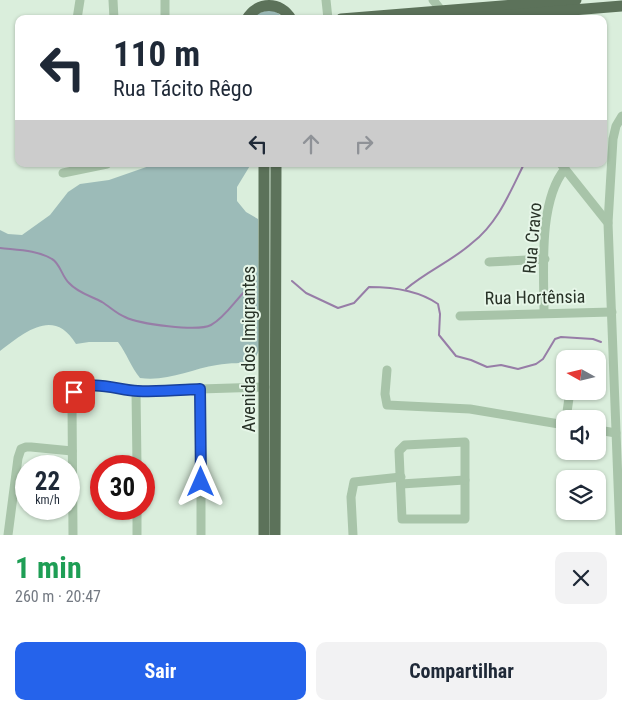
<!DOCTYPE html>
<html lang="pt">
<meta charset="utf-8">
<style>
:root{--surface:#fff;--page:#f2f2f3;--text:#1f2937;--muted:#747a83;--accent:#2563eb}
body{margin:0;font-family:"Roboto Condensed",sans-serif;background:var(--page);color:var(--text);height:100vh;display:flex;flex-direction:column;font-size:19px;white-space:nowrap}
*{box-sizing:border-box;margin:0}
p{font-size:16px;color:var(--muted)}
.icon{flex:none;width:28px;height:28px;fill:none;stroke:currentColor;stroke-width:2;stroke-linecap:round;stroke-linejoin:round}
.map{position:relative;height:535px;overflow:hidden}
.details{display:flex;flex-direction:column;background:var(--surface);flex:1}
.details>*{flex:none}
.guide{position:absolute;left:15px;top:15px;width:592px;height:152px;border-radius:10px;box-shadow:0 1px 4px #0004;background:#fff;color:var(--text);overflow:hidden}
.needle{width:32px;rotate:278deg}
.buttons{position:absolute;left:556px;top:350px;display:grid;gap:10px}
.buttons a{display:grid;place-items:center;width:50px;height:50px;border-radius:10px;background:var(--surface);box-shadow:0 1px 4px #0004;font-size:25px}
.speed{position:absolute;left:15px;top:455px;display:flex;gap:10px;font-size:25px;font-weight:700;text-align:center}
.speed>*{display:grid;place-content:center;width:65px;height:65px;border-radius:50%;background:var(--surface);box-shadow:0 1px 4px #0004;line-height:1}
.speed small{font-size:12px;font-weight:400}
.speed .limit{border:8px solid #d22;background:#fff;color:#111}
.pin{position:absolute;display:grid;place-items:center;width:42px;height:42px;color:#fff;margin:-21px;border-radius:10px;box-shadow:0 2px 8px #0006}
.me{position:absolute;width:55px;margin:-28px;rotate:0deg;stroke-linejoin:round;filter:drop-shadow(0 0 4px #0008)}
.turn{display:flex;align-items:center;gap:18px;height:105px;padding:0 15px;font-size:22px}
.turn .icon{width:65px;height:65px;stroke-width:2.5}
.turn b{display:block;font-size:35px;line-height:42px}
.lanes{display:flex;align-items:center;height:48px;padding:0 15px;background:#0003;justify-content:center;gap:25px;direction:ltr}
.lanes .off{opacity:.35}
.round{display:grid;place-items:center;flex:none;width:52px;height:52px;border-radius:10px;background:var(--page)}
.head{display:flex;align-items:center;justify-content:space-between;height:85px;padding:0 15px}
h1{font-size:30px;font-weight:700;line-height:38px;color:#1e9e55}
.action{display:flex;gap:10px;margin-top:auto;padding:10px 15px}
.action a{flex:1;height:58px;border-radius:10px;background:var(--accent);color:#fff;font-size:20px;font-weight:700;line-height:58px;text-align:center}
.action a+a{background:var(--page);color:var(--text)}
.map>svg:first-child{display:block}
.green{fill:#9cbbb8}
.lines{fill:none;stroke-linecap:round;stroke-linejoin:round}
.stream{stroke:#977da7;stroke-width:2}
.minor{stroke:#a8c4a9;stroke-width:9}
.major{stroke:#5c725a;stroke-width:11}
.route-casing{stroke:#184099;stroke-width:12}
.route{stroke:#2563eb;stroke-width:9}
.labels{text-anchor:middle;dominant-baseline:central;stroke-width:4;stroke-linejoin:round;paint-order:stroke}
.street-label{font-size:18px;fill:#283227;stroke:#e6f6e8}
</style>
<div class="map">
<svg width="622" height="535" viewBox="0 0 622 535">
<rect width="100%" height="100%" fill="#daeedc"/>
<g class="green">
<path d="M271,9l16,10h-37l4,-4z"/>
<path d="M155,164l29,1 67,-1 -14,23v14l9,11 12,7 1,131 -4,9c-12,6 -25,3 -38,6 -26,4 -50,17 -77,13 -9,-11 -13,-24 -22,-36h-29l-13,2c-22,-37 -51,-12 -76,7v-121l8,4 14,1 28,-20 18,-23 12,-8 29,-4z"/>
</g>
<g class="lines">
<g class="stream">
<path d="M0,248c17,2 37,2 52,11 8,4 10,18 17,24 9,10 22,13 33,19 8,5 15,12 23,15 14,7 73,15 86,8 18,-10 29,-34 44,-42"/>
<path d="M292,281l14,12 32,15 16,-5 15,-16c24,0 49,3 69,17l2,10 -1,21 17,21 15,4 16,7 14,-2 17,4 18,-5 7,-5 12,-20 6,-2 32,2 8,3"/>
<path d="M406,289c21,-18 46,-28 66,-46 26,-20 38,-51 52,-79"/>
</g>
<g class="minor">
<path d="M113,0l1,19"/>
<path d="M165,0v19"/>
<path d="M326,0l2,19"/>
<path d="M433,0l8,10"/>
<path d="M77,19l3,-19"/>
<path d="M561,164l47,59 12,312"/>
<path d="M63,173l44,-9"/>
<path d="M608,223l5,-84 3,-13 6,-10"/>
<path d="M489,262l56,-3"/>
<path d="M544,313c0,-41 -6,-112 21,-144"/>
<path d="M460,316l152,-4"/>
<path d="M387,370l-2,24 2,11 83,4 95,16"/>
<path d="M201,389v146"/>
<path d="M136,391l1,75"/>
<path d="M566,419l4,-28"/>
<path d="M598,430l18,3"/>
<path d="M465,442v77h-63l-3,-68 6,-6z"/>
<path d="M401,484l64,-4"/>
<path d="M137,509v26"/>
<path d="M8,535l10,-77 3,-9 5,-2h5l41,4"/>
<path d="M73,535l-1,-131c0,-3 0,-8 2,-11 9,-13 49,-4 62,-2l129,-4"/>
<path d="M353,535l-2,-38 3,-15 47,-5"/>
</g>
<g class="major">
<path d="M247,19c10,-18 34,-18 44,0"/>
<path d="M341,19l235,-19"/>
<path d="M460,19l162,-13"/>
<path d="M264,535v-371"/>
<path d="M275,535l1,-371"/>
</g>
</g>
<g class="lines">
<defs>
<path id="route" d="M74,392c18,-14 45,-1 64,-1 21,1 42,-1 62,-2l1,93"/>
</defs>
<use href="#route" class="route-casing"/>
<use href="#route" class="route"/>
</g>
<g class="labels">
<g class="street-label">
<text transform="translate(532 238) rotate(-85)">Rua Cravo</text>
<text transform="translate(535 297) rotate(-1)">Rua Hortênsia</text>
<text transform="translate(248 349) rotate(-90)">Avenida dos Imigrantes</text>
</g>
</g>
</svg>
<div class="buttons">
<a><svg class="needle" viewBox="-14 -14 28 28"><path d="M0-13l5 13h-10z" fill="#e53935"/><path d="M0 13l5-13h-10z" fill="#747a83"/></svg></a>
<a><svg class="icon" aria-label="sound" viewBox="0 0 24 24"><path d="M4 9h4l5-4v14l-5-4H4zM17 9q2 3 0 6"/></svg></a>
<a><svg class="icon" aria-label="layers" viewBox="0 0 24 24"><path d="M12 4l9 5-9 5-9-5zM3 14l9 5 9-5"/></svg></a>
</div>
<div class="speed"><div>22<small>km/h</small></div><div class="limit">30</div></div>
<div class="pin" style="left:74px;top:392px;background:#d93025"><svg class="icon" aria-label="arrive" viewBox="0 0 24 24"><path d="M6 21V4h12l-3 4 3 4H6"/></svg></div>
<svg class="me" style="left:201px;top:482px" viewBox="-20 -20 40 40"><path d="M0-17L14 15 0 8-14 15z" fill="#2563eb" stroke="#fff" stroke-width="4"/></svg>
<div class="guide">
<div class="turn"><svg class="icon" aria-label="left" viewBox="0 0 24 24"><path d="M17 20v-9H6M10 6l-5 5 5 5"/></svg><div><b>110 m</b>Rua Tácito Rêgo</div></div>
<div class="lanes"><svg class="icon" aria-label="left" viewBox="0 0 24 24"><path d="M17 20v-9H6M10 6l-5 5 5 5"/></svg><svg class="icon off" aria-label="ahead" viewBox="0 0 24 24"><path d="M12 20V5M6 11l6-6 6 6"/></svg><svg class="icon off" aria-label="right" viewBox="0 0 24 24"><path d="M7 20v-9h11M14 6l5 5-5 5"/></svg></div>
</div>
</div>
<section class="details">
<div class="head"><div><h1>1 min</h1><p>260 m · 20:47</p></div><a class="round"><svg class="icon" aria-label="close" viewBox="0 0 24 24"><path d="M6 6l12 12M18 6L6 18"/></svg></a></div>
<div class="action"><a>Sair</a><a>Compartilhar</a></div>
</section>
